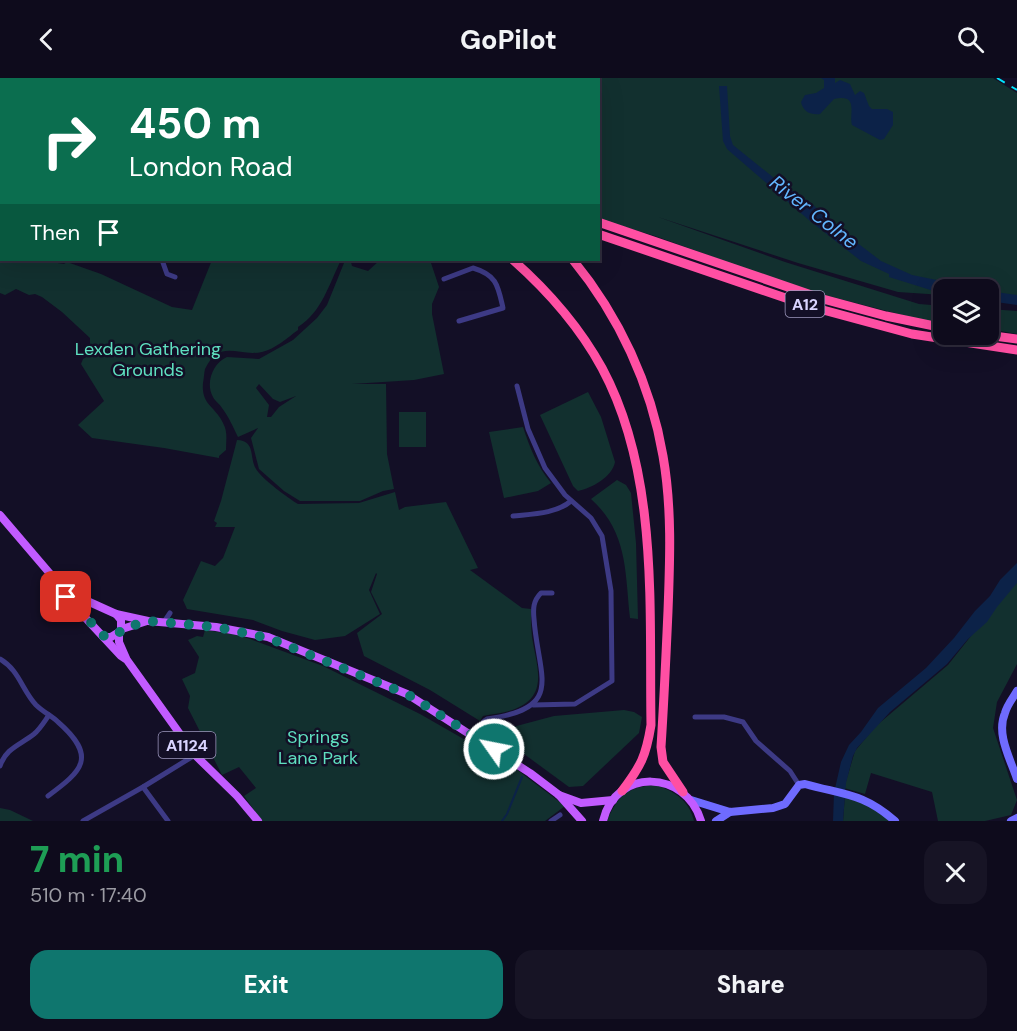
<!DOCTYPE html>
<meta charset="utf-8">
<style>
:root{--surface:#0e0b1c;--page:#171425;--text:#f1f3f6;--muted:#9b9ba3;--line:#2e2b3b;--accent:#0f766e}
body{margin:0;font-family:"DM Sans",sans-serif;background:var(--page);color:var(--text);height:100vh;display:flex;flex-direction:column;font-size:22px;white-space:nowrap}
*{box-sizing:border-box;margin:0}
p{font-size:20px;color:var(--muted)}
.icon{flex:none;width:33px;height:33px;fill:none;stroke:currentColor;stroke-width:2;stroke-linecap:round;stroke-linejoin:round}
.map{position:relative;height:743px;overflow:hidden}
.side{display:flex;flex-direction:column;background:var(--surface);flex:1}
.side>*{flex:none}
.hud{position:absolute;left:0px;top:0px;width:600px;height:183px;box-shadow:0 6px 24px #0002,0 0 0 2px var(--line);background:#0b6e4f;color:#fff;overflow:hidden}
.controls{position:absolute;left:933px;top:201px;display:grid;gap:12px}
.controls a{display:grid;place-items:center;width:66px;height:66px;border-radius:12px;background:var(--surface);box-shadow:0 6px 24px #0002,0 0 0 2px var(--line);font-size:30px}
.pin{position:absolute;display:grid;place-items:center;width:51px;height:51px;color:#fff;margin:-26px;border-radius:12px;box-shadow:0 3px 9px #0006}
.me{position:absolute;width:66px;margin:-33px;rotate:303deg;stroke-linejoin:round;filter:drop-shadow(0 0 4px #0008)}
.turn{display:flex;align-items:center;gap:21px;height:126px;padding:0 30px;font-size:27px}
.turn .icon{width:78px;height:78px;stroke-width:2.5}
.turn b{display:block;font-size:42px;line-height:51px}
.then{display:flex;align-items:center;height:57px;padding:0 30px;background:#0003;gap:12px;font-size:22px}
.round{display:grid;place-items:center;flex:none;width:63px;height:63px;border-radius:18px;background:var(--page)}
.head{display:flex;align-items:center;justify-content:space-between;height:102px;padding:0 30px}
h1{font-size:36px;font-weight:800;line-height:45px;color:#1e9e55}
.button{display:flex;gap:12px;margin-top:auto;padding:12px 30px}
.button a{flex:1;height:69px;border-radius:18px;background:var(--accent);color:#fff;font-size:24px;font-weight:800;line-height:69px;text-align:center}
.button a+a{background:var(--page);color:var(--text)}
header{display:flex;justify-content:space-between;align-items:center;height:78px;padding:0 30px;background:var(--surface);font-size:27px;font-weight:800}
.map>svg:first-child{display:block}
.green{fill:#12302f;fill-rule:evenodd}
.water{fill:#0c2248}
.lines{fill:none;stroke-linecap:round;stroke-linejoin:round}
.stream{stroke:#0c2248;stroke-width:2}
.street{stroke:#3d3a85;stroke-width:5}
.secondary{stroke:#6f6bff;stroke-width:8}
.primary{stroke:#c25bff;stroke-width:8}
.highway{stroke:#ff4fa3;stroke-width:9}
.rail{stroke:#00e5ff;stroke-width:2;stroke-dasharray:9 8;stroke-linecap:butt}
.route{stroke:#0f766e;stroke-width:10;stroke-dasharray:0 18}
.labels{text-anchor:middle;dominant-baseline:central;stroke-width:5;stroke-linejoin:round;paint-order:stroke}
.shield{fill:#130f26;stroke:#9e99be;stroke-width:1.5}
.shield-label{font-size:16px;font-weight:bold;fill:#d9d4ff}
.park-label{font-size:18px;fill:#5fe0c0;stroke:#130f26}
.water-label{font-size:20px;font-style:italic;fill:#62b6ff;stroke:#130f26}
</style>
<header><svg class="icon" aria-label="back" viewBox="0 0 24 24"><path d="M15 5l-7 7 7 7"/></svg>GoPilot<svg class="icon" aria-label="search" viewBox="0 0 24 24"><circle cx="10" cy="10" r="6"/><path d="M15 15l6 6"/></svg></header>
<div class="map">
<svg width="1017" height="743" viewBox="0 0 1017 743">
<rect width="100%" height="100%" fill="#130f26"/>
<g class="green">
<path d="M48,0h328l2,1h-324z"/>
<path d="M403,0h590l24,15v207l-28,-2 -1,-8h-44l-1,5 -45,-3 -100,-29 -140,-46 127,45 134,42 24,2v17l-21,-3 -117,-30 -150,-54 -56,-17 -1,-139h-196z"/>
<path d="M0,181l38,1 26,4 3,-2 34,12 71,33 20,3 20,-50h129c-12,24 -19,52 -43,67v3c-11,8 -23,19 -36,22 -24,5 -42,-14 -57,17 -1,4 -1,9 -2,14 -2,22 12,23 20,40 5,9 3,17 3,27l-7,6v2l-55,-10 -72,-10 -14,-13 26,-24 -23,-37 2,-5 7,-4v-17l-28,-26 -20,-15 -7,-3 -6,1 -13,-6 -11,6 -5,-2z"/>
<path d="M380,182h50l9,27 -7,17v10l12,60 -30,6 -62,4h34l1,70 7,35 -11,2 -23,10h-60l-16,-10 -25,-22 -8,-31 7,-10 -20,9c-5,-10 -9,-20 -16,-29 -3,-5 -7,-7 -9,-11 -8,-14 0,-34 14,-40l32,2 34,-19 24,-22 10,-13 17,-42 7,-1 1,4 16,5zM259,306l14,15 7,3 16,-6 -17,11 -8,10h-4l2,-12 -13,-17z"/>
<path d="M989,231l28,2v23l-28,-5z"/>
<path d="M588,314l13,25 14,45c-3,15 -23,26 -37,29l-5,-5 -33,-71z"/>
<rect x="399" y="334" width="27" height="35"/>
<path d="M523,349c7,21 14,39 28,56l-13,8 -34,7 -15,-66z"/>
<path d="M237,362c19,1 12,17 19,29 5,9 32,29 42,35l61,-1 36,-11 4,18 6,-3 41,-5 32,66 -8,2 52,38 9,1c0,10 0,19 1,28 4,28 18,58 -17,72 -10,4 -22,5 -32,7l-3,5 -50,-31 -66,-34 -7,-23 25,-19 -11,-22 6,-18 -1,-1 -7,17 11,24 -35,22 -30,4 -33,-9 -29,-11 -66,-11 -4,-9 18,-39 14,5 8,-8 12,-31h-20l2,-4 -3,-2 7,-20z"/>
<path d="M617,402l9,5 5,8 5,50 2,76 -8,-1c-5,-45 -2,-86 -39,-119z"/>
<path d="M1017,500v86l-20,38 -4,26 24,72 -6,15 -26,6h-47l-6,-29 -61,-19 -6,21 -21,-6 11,-37 21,-25 72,-61z"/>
<path d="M205,552l34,5 84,31 97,48 96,55 49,37 -20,15h-283l-18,-25 12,-8 -17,-21 -17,8 -34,-67 2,-12 -8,-17 13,-6 4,-16 -11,-17 9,-4 6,1z"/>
<path d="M624,632l10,2 8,5 -3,16 -56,53 -14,1 -75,-55 60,-16z"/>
<path d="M656,707c20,7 33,16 38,36h-87c11,-26 20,-34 49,-36z"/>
<path d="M845,716l7,6 15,5 25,16h-49z"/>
<path d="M0,730l10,2 23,11h-33z"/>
</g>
<g class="water">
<path d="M821,0h14v5l5,-3 10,4 5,11 5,-4 4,2 5,13 3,3h15l6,3v13l-9,14 -4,1 -28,-15c-3,-12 7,-32 -18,-26l-14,15c-9,1 -17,-2 -19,-12l4,-7 11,-2 8,-5v-8z"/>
<path d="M719,8h8l3,50 3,9 46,37 33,22 31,28 38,29 31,14 69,14 -37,1 -1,3 -6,-1 -48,-15v-3l-28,-13 -51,-40 -83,-72 -4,-8z"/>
<path d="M988,213l29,4v10l-28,-4z"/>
<path d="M1017,485v20l-20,24 -10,15 -19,17 -21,25 -57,48 -33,36 -4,8 -7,27 -3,38h-10l1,-28 7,-31 8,-17 12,-13 17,-24 48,-40 28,-30 21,-27 15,-15 10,-16z"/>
</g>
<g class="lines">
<path class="stream" d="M502,743l5,-7 15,-37"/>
<g class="street">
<path d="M0,113h2"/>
<path d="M162,182l5,14 8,3"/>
<path d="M444,201l29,-11c24,7 25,18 30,40l-44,13"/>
<path d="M517,308l11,43 17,39 20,27 26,23 11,18 9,55 1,90 -37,23 -42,1"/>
<path d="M513,438c19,-2 43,-2 58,-15"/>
<path d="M164,544l6,-9"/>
<path d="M0,581c19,11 22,31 36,46 7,7 16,11 22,17 40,35 24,49 -10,74"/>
<path d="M695,639h29l19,5 13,19 34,30 9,14"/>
<path d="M479,652l5,-9 3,-2c79,-11 51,-42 47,-100 -1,-10 -1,-18 7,-26h11"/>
<path d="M0,688c6,-18 20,-21 34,-32 6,-5 10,-12 15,-19"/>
<path d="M143,709l25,34"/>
<path d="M83,743l60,-34 52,-32"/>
<path d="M551,743l9,-6"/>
</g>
<g class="secondary">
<path d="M1017,613c-4,7 -10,14 -12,22 -9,21 5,45 12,66"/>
<path d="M691,722l39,12 43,-4 12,-4 14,-19 6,-1c39,11 58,9 90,37"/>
<path d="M716,743l14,-9"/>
<path d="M1011,743l6,-3"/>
</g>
<g class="primary">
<path d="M0,437l52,61 14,21 55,59 6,4 68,95 42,41 21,25"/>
<path d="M52,498l33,24 31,14 32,7 68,6 52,10 139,57 123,79 29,22 23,26"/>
<path d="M122,551l25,-8"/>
<path d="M119,555v9l7,16"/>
<path d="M105,559h6l10,-6v-11l-5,-6"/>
<path d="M559,717l22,8 32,-3"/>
<path d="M603,743c13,-54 83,-51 98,0"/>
</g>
<g class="highway">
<path d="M44,0l6,2"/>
<path d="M0,1l2,1"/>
<path d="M0,16l2,1"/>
<path d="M598,144l225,77 63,17 58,12"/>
<path d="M598,156l214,73 100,27 105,16"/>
<path d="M513,182c35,31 66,66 89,108 57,106 47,239 49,357 -5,31 -10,41 -29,66"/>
<path d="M573,182c46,56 78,125 90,196 9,51 7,103 5,155 -2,45 -4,90 -7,136l2,15 20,30"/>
<path d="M979,256l38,5"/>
</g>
<path class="rail" d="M997,0l20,12"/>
</g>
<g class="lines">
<path class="route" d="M66,519l39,40h6l8,-4 3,-4 26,-8 68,6 52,11 139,56 87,55"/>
</g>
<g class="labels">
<g class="shield">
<rect x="785.5" y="213" width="39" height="26" rx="4.5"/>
<rect x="158.5" y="654" width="57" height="26" rx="4.5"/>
</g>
<g class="shield-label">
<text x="805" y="226">A12</text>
<text x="187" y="667">A1124</text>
</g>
<g class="park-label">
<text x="148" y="271">Lexden Gathering<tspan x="148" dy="21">Grounds</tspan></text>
<text x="318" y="659">Springs<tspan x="318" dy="21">Lane Park</tspan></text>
</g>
<g class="water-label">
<text transform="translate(814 134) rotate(38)">River Colne</text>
</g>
</g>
</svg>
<div class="controls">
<a><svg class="icon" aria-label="layers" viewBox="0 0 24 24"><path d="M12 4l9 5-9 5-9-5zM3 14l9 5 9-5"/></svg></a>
</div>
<div class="pin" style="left:66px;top:519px;background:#d93025"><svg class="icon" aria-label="arrive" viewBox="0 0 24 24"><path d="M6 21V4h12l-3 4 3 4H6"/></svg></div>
<svg class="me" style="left:494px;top:671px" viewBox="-20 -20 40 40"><circle r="17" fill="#0f766e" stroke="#fff" stroke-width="3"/><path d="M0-11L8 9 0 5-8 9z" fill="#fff"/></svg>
<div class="hud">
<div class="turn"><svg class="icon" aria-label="right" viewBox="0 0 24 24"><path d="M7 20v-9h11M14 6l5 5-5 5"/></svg><div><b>450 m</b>London Road</div></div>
<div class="then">Then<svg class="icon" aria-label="arrive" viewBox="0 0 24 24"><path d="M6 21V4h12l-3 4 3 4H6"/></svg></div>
</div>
</div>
<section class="side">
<div class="head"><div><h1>7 min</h1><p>510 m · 17:40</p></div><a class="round"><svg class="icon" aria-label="close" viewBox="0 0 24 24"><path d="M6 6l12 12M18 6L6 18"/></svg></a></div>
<div class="button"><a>Exit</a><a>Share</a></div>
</section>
